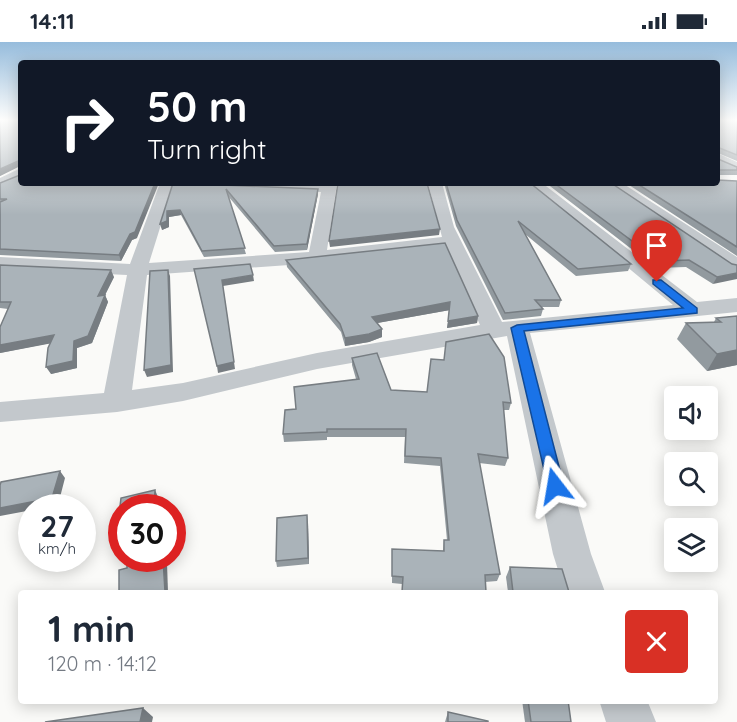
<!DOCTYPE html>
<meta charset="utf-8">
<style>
:root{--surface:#fff;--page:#f2f2f3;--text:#1f2937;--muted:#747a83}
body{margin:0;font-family:Quicksand,sans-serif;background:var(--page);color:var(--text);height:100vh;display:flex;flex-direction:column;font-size:22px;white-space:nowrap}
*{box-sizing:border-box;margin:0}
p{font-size:20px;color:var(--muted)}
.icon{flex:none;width:33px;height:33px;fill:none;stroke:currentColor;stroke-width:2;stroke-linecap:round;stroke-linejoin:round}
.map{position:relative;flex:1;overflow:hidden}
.details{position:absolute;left:18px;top:548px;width:700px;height:114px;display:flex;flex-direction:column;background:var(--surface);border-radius:6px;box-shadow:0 3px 15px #0003}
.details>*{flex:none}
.hud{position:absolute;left:18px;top:18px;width:702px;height:126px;border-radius:6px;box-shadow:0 3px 15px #0003;background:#111827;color:#fff;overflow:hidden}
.controls{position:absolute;left:664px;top:344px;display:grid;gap:12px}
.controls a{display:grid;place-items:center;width:54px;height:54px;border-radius:6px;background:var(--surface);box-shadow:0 3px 15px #0003;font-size:30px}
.speed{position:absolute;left:18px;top:452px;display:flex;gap:12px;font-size:30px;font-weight:700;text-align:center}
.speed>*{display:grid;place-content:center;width:78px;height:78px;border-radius:50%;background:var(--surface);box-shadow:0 3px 15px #0003;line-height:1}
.speed small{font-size:15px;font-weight:400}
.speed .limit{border:9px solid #d22;background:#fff;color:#111}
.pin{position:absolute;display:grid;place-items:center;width:51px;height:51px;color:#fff;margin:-62px -26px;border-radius:50% 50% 50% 0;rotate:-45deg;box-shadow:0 0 6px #0007}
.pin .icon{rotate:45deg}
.me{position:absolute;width:66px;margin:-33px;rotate:346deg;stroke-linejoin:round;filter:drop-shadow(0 0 4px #0008)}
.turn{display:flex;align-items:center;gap:21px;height:126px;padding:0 30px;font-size:27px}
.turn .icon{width:78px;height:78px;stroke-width:2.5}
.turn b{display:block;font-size:42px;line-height:51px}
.round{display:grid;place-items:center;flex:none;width:63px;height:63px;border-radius:6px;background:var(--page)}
.overview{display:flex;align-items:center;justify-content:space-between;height:102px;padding:0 30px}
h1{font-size:36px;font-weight:700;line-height:45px}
.status{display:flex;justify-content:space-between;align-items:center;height:42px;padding:0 30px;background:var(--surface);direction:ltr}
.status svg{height:16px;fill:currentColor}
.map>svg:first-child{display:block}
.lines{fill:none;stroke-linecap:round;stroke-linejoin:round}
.minor{fill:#c3c8cc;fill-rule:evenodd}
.wall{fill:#929a9f}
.shaded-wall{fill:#777d82}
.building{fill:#aab3b9;stroke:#777d82;stroke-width:1.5}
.route{fill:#1a73e8;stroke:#114b97;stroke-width:1.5}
</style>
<div class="status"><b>14:11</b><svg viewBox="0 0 49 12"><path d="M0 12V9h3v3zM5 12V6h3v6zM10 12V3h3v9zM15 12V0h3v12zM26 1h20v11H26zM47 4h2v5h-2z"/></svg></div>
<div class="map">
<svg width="737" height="680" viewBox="0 0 737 680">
<rect width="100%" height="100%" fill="#fafaf8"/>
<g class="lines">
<g class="minor">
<path d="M717,111l20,9v9l-20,-9z"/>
<path d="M21,126v10l-21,10v-10z"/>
<path d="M160,141h14l-25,80 160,-11 12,-60 -122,-5 -7,-4h145l-10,67 115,-13 -14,-54h14l12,44 48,95 171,-17 -147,-122h16l155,119 40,-4v14l-207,21 61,221 14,38h-40l-12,-38 -46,-218 -190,33 -134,32 -66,11 -117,10v-20l104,-9 23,-118 -127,-6v-12l130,7zM446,205l34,78 -163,28 -134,30 -51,7 15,-115 170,-12z"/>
<path d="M605,141h17l115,74v14l-7,-2z"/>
<path d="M599,658h48l9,22h-50z"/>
</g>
</g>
<g class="wall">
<path d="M0,78l137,118 -5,2 -11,21 -121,-6v-72l20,-8v-9l-20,10z"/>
<path d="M717,78h20v41l-19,-8v6l19,8v8h-20z"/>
<path d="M737,139v75l-111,-73h91z"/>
<path d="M173,141l145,6v5l-11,56 -32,2 -47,-56 18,58 -42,3 -23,-42 -12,2v10l-7,3z"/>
<path d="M444,141h86l101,81 -3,7 -52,5 -51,-42 36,66 -2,7h-18l2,2 -2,7 -38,4 -47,-94z"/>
<path d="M546,141h65l121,81 -19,20 -27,-17 -30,1z"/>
<path d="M286,218l192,56 -1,7 -30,5 3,-18 -73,13 5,6v8l-13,5 -24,4 -4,-14 -54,-65z"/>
<path d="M0,223l114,12 -9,18 3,7 -16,41 -15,5v20l-26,6 -1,-31 -50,10v-26l8,-18 -8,-1z"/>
<path d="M737,274v49l-30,6 -30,-32 9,-16 28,-1 2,-4z"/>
<path d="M352,316l39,32 120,13 -2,7h-6l5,48 -3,8 -26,-3 21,111 -3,7 -12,1 1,10h-84v-8l-10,-1v-27l51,-5 1,-11h3l-7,-74 -36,-3 1,-26h-78v3l-43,2 -1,-8 13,-25 60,-30 -4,-14z"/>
<path d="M308,480l1,42 -32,3 -1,-6z"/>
<path d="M510,525l59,25h-61l-2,-15z"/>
<path d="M522,658h46l3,22h-46z"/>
<path d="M448,670l40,10h-43z"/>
</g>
<g class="shaded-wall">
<path d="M18,119l2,5 -20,10v-7z"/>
<path d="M155,141h4l-22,55 -5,2 -11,21 -2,-6z"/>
<path d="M318,147v5l-11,56v-6z"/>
<path d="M180,168l1,5 -12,2v10l-7,3 -2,-6 7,-13z"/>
<path d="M440,187l-1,6 -109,12 -1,-6z"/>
<path d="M111,228l3,7 -13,26 -3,-7z"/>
<path d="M168,228l2,6 3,96 -26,5 -3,-7z"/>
<path d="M737,231v6l-24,5 4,-7z"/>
<path d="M253,233l1,6 -31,5 12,83 -17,4 -1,-7 5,-86z"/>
<path d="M105,253l3,7 -16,41 -15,5v20l-26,6 -5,-7 28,-26z"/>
<path d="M450,260v8l-78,14v-7z"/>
<path d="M478,274l-1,7 -30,5 1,-7z"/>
<path d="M382,287v8l-13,5 -24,4v-8z"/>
<path d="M54,293l4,7 -58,11v-8z"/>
<path d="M737,308v15l-30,6 10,-17z"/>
<path d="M60,429l5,7 -7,27 -13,2h-13v3l-32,6v-8z"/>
<path d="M155,448l3,7v10h-4z"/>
<path d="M307,473l1,7 1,42 -1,-6z"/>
<path d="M163,516l4,5 1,29h-3z"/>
<path d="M143,666l10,9 -1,5h-12z"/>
</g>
<g class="building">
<path d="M0,78h21v63h134l-20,49 -5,2 -11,21 -119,-6v-47l7,-3h-7v-16l20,-8 1,-13 -3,-1 -18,8z"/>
<path d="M717,78h20v35l-20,-8 1,12 19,8v3h-19l-1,2z"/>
<path d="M717,138l20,1v66l-101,-64h81z"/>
<path d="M173,141h23l2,1 120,5 -11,55 -33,2 -48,-57 19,59 -43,3 -22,-41 -13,1v10l-7,3z"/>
<path d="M338,141h89l13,46 -111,12z"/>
<path d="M446,141h84l101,81 -53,5 -60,-48 43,79h-26l8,9 -38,4 -48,-93z"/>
<path d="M554,141h57l121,81 5,1v8l-20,4 -28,-17 -30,1z"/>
<path d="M445,201l33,73 -30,5 2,-19 -78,15 10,12 -13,5 -24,4 -5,-14 -54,-64z"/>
<path d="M250,222l3,11 -31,5 12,82 -17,4 -23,-97z"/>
<path d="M0,223l111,5 -13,26 7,-1 -17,41 -14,5 -1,20 -27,6 2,-19 6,-13 -54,10v-18l11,-25h-11z"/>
<path d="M168,228l3,95 -27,5 6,-99z"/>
<path d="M737,274v34l-20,4 -31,-31 35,-1 -5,-4z"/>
<path d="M489,292l15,23 7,46 -8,-1 5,56 -30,-4 22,120 -15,1 1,17h-84l1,-15 -11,-1v-27l52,2v-11h5l-8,-82 -36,-2 1,-27h-79v3l-44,2 2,-24 11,-1 -2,-22 65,-8 -7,-21 25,-5 14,37 36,2 4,-33 13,1 2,-18z"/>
<path d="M60,429l-8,27 -52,10v-23l1,-3z"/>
<path d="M155,448l-1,17h-32v15l-4,1 3,-25z"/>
<path d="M307,473l1,43 -32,3 1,-43z"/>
<path d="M127,516h26v2l6,-2h4l2,34h-46v-22l8,-2z"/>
<path d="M510,525l52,2 7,23h-56z"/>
<path d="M528,658h40l3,22h-40z"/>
<path d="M143,666l-3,14h-95z"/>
<path d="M448,670l40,9v1h-40z"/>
</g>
<linearGradient id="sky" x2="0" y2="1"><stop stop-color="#96bcdc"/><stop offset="0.45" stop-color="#fdfdfc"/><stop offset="1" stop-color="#fdfdfc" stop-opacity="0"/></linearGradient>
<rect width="737" height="173" fill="url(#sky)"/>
<path class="route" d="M653,238h8l36,28v5l-173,18 40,155 -3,5h-12l-38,-163 6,-3 166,-17 -30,-24z"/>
</svg>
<div class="controls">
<a><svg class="icon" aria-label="sound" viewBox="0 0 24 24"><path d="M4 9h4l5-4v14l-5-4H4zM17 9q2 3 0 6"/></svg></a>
<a><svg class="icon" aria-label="search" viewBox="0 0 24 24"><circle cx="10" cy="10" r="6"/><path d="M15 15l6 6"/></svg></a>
<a><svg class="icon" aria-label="layers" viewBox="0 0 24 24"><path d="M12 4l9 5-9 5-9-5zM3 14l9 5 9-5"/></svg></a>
</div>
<div class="speed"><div>27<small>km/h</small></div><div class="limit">30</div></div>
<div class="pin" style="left:657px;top:240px;background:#d93025"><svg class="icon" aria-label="arrive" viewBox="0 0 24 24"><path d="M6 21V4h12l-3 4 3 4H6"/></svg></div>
<svg class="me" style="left:555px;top:444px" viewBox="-20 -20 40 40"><path d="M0-17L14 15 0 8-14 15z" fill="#1a73e8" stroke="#fff" stroke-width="4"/></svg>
<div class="hud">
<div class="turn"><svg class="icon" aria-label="right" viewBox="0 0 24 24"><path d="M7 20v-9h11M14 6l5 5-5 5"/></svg><div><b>50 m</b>Turn right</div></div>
</div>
<section class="details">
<div class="overview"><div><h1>1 min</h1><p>120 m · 14:12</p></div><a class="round" style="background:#d93025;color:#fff"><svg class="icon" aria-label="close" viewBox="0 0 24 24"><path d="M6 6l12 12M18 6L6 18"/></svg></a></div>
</section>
</div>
